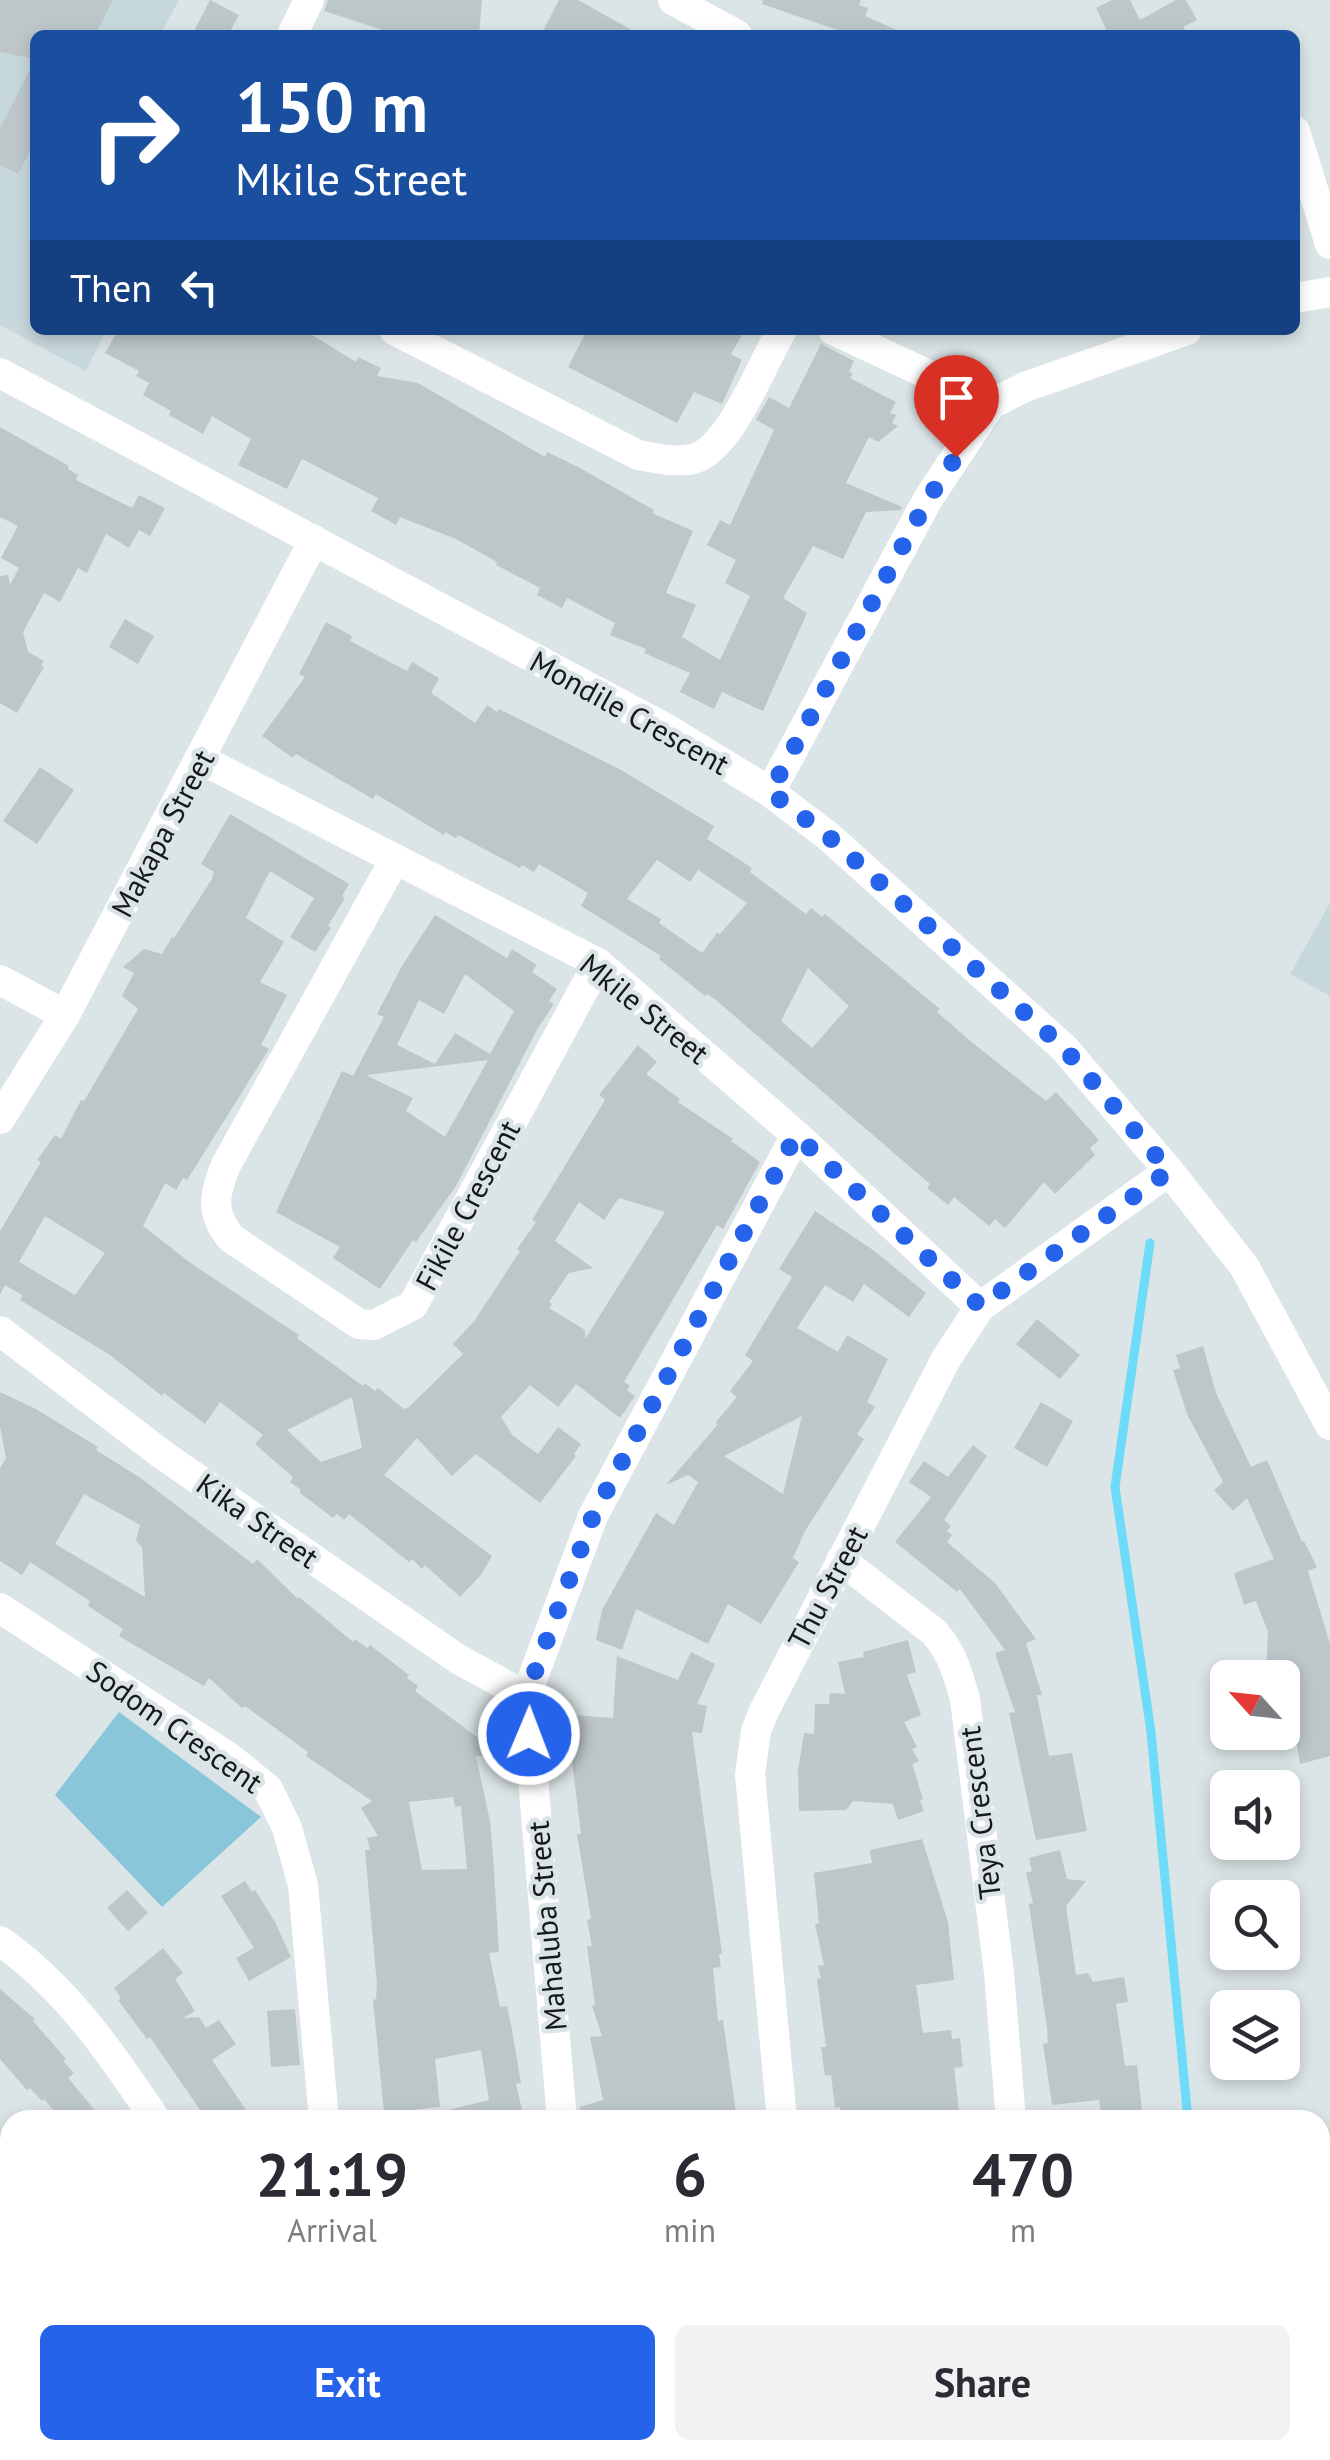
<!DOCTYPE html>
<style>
:root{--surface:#fff;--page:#f2f2f3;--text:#2b2b33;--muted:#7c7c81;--accent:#2563eb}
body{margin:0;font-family:"PT Sans",sans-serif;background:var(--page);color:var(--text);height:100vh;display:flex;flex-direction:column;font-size:38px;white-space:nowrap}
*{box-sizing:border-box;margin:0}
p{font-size:32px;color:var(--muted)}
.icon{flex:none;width:55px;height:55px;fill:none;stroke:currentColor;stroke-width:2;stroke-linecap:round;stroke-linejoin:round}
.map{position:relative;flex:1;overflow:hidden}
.side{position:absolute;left:0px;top:2110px;width:1330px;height:350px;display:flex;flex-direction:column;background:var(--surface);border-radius:30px 30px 0 0;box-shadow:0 5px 15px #0003}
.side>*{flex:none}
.guide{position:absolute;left:30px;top:30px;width:1270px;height:305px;border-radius:15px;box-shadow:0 5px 15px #0003;background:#1a4fa0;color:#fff;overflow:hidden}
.needle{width:65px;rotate:297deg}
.tools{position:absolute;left:1210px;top:1660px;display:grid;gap:20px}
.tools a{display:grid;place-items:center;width:90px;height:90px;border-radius:15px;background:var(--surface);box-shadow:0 5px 15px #0003;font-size:50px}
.pin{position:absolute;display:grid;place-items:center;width:85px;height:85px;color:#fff;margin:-102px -42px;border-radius:50% 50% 50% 0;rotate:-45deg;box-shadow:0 0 10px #0007}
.pin .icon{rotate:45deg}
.me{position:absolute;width:110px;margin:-55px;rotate:1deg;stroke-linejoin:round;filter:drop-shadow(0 0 8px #0008)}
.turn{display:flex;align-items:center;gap:35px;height:210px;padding:0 40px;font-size:45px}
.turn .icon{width:130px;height:130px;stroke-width:2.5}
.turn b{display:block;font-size:70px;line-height:85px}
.then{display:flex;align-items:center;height:95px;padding:0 40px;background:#0003;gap:20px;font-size:38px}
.eta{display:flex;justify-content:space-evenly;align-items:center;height:170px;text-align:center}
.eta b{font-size:60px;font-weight:800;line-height:70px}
.primary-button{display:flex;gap:20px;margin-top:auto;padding:20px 40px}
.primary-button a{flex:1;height:115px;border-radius:15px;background:var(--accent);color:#fff;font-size:40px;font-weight:800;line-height:115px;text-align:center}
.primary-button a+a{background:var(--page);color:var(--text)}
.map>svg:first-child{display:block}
.built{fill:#c7d8dd}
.green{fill:#8ac6d9}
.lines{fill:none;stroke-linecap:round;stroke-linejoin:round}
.stream{stroke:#6fdbfa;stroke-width:9}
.building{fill:#bdc6c9;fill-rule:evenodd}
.minor{stroke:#fff;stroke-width:30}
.route{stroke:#2563eb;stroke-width:18;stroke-dasharray:0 32.4}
.labels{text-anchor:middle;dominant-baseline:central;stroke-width:9;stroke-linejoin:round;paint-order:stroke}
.street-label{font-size:30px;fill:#16191a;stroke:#dbe4e6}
</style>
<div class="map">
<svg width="1330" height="2460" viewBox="0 0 1330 2460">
<rect width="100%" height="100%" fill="#dbe4e6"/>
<g class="built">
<path d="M0,0h179l-19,35h-125v295h71l-20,41 -86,-46z"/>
<path d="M1330,903v93l-40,-22z"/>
</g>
<path class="green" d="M119,1712l142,105 -99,90 -107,-112z"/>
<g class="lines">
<g class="stream">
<path d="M1150,1243l-35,244 36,245 37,388"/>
<path d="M1196,2450v10"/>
</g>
</g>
<g class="building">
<path d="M0,0h113l-18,35h-60v24l-35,-7z"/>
<path d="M210,0l29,15 -11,20h-36z"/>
<path d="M328,0h154l-3,35h-81l-74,-24z"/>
<path d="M559,0h19l63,35h-100z"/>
<path d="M763,0h98l-2,5 9,3 -3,8 43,19h-56l-90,-31z"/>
<path d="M1112,0h18l10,20 36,-20h10l11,20 -14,7 4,8h-78l-13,-27z"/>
<path d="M35,60v81l-17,33 -18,-9v-37z"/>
<path d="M118,330h186l52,32 2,-5 23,11 -4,8 41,7 127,74 2,-5 31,15 76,43 -2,3 41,18 -27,62 30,12 -14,32 38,23 30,-64 -25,-13 11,-23 -29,-15 13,-25 10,5 44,-95 -18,-10 13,-23 20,11 32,-64 33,17 -5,11 4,2 -3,4 46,24 -6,11 6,2 -4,8 6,3 -20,16 -9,-5 -23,46 56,24 -1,3 -35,2 -23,47 -30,-13 -30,52 24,15 -44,98 -41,-19 -8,17 -34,-17 10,-19 -46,-20 2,-4 -36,-14 5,-12 -48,-25 -5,10 -25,-13 3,-7 -44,-23 1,-3 -41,-23 -56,-22 -4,8 -25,-14 7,-13 -76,-39 -15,30 -49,-24 13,-26 -39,-23 -9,18 -34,-19 2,-4 -28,-16 6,-12 -13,-7 3,-5 -34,-18z"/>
<path d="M587,330h158l-14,24 11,6 -20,44 -28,-12 -17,31 -109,-56z"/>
<path d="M0,427l69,39 -1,3 10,6 -2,5 56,28 7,-13 26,13 -15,28 -11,-6 -10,18 -23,-14 -19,39 -9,-5 -18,34 -16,-9 -21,39 5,20 16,9 -3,5 3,1 -27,46 -17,-10v-127l8,-1 2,10 9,-17 -18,-10 17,-32 -18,-9z"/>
<path d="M125,619l29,17 -16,28 -29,-17z"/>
<path d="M326,622l26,14 -2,5 57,30 5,-9 27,16 -8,15 44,30 12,-18 10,7 2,-3 122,61 93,56 -7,13 45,29 -2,4 56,42 5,-6 11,9 3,-3 115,95 -3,3 37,32 72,57 10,-9 43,48 -9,8 5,7 -40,39 -11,-12 -39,46 -10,-9 -6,7 -35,-29 -6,8 -21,-17 3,-4 -213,-183 -10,-7 -2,2 -46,-37 2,-3 -80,-50 7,-13 -49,-29 -5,8 -12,-7 -2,3 -62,-33 -2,3 -11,-6 -1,3 -68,-41 -3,5 -77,-45 -3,4 -31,-22 43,-59 -6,-3zM657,860l33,22 8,-12 49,33 -27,31 -3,-1 -15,20 -43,-30 2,-4 -34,-20zM808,968l41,38 -37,42 -31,-27z"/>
<path d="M40,767l34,23 -37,54 -34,-23z"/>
<path d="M230,814l119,70 -7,12 3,2 -17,28 3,2 -16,24 -25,-15 24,-39 -44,-27 -24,47 38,24 -24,40 27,13 -26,50 8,4 -82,131 -4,-2 -7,12 -11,-7 -22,43 49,38 107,71 -2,3 66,48 2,-3 10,8 3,-3 26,21 4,-1 55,-54 -10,-10 22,-24 45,-69 -3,-2 19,-27 -4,-2 73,-120 -6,-5 39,-50 19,17 -11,12 34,25 -2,3 55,37 -2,2 29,21 -37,67 -6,-4 -93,157 6,4 -3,4 8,6 -15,22 -44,-34 -18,23 -28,-22 -29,32 11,18 26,19 20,-27 23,17 -7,10 2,2 -36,47 -64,-49 -24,22 -35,-38 -33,37 108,81 -11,19 -21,22 -35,-32 -3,4 -10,-10 -3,3 -60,-48 -5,6 -7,-6 -4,4 -33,-25 1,-3 -11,-8 3,-5 -38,-33 8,-9 -43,-33 -15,22 -41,-31 -2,3 -52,-41 -90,-55 2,-5 -17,-10 -5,10v-64l41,-69 -4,-2 18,-25 6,4 20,-39 3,1 54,-92 -16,-13 12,-23 -11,-6 21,-18 18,5 10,-17 2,1 38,-59 2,-7 -13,-8zM619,1198l46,14 -80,127v-9l-36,-22 3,-4 -3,-2 20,-29 24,-5 -38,-27 24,-39 25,18zM45,1216l60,37 -30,42 -56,-33zM352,1397l10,51 -41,14 -34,-32z"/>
<path d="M435,915l72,43 5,-9 25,16 -5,7 25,17 -8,12 5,3 -16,24 -82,158 -40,56 -3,-2 -33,49 -47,-31 7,-11 -64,-35 66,-141 11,5 31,-59 -7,-3 25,-48zM465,974l49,37 -24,43 -35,-21 -20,31 -38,-19 22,-45 25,14zM488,1060l-43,77 -39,-26 7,-13 -47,-23z"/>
<path d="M815,1211l58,39 53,43 -17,24 -45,-33 -11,18 -28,-17 -28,43 41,24 9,-17 41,24 -21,43 8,5 -18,27 7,5 -59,92 -12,27 6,4 -38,62 -33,-20 -20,40 -72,-35 -14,41 -26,-10 6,-30 54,-97 18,12 24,-43 -10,-7 -22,10 52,-61 -2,-2 21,-25 -7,-6 23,-30 -8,-6 47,-78 -13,-8zM802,1416l-19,78 -59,-38z"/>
<path d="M1037,1319l43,36 -20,24 -44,-35z"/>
<path d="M1203,1346l13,47 35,74 16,-7 35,82 2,-1 13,26 -9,4 22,73v112l-30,8 -6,-38 6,-3 -16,-45h-18l2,-46 -12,-31 -12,4 -10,-32 40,-14 -27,-61 -14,13 -19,-21 9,-8 -36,-68 -14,-44 7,-2 -4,-13z"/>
<path d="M0,1392l36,17 62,38 -2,3 46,29 111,85 4,-5 41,40 1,-2 54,45 2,-3 12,9 3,-3 39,30 -2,3 11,8 -3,5 85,63 -24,2 14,65 3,35 6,96 -10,1 11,54 7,-1 5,24 9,53 -5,1 6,26 -5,1 3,9h-75l-1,-9 45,-11 -8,-50 -46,9 5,48 -56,6 -11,-113 3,-1 1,-14 -12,-135h5l-3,-12 11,-2 -17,-28 11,-7 -66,-45 2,-4 -63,-46 -3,2 -33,-30 -5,8 -85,-50 4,-7 -35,-23 2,-5 -60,-39 -8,13 -22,-14v-93l6,-10 -6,-32zM84,1494l56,31 -4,16 6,6 3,50 -90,-53zM453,1797l2,10 6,-1 6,63 -45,1 -13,-68z"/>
<path d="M1041,1402l32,19 -26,46 -33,-19z"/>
<path d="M973,1445l14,11 -43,64 7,6 -4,5 5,4 -5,7 48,41 41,56 -10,4 16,52h-5l12,61 23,-3 15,78 -51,9 -27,-127 6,-1 -20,-59 10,-3 -45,-61 -3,3 -62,-50 36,-45 -22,-15 15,-21 24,16z"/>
<path d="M908,1640l8,32 -9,3 14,40 -17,7 13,25 -5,2 7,12 -7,3 11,35 -3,1 4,11 -26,9 -5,-16 -40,-3 -7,9 -47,1 -1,-40 6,-38 10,1 1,-30h14l1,-11 15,1 -7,-32 26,-5 -1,-5z"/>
<path d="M691,1652l24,12 -18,40 10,2 -5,27 -10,-1 30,222h-3l2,13 -8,1 5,53 5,-1 14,100h-156l-1,-13 23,-7 -13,-63 12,-1 -10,-30 3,-1 -8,-59h5l-5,-26 4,-1 -14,-85h4l-10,-80h-6l3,-27 3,1 1,-13 41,3 4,-62 61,24z"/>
<path d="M922,1839l26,83 6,58 -38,5 7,48 28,-3 1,9 8,-1 3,29 -9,1 6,52h-118l-2,-13 -5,1 -4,-33 -6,1 -4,-29h5l-9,-68 4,-1 -3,-12 6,-1 -9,-41 4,-1 -5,-50 58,-10 -2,-13z"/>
<path d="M1060,1850l7,29 19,2 -20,25 10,69 12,-2 5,9 31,-5 4,25 -12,2 9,62 12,-1 6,55h-41l-3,-20 -47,5 -9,-61 5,-1 -1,-15 -18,-124 4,-1 -7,-30 6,-2 -3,-13z"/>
<path d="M245,1881l7,11 3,-2 20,32 16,35 -42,24 -13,-23 18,-10 -33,-52z"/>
<path d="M127,1890l21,23 -20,18 -21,-23z"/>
<path d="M163,1948l20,25 -8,6 20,32 -12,7 16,-1 7,11 13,-8 17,24 -24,16 41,60h-46l-57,-83 -3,2 -29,-39 3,-2 -7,-10z"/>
<path d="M0,1989l35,30 -2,2 33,38 -3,2 11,12 -6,5 35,42h-42l-17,-21 -2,2 -12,-13 -3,2 -27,-31z"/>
<path d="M295,2009l5,56 -29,2 -4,-56z"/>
</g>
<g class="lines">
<g class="minor">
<path d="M673,0l64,35"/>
<path d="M292,35l17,-35"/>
<path d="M1295,131l35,113"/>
<path d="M1295,298l35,-6"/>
<path d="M394,330l244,125c17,3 37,8 55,4 38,-10 69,-96 89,-129"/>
<path d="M833,330l158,74"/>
<path d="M0,373l667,356 103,63 58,44 236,212 105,123 75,95 86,159"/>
<path d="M202,760l396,203 198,172 184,172"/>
<path d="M770,792l158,-293 63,-95 34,-17 162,-57"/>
<path d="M395,859l-169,306c-12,29 -16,48 5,73l128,86 15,1 39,-20 185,-342"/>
<path d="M0,980l65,35"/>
<path d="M0,1119l65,-104 249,-475"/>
<path d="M0,1331l163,124 295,204 68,37"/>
<path d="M841,1560l93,72c18,20 24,42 31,67l34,274 12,147"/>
<path d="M0,1608l230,150 38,31 19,39 16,57 21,235"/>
<path d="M0,1941c67,47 111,112 156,179"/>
<path d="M562,2120l-36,-424 67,-180 203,-381"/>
<path d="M782,2120l-32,-346 6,-43 7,-18 183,-354 34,-52 189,-136"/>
<path d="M0,2300l10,15"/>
<path d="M103,2450l7,10"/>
<path d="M680,2460l15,-10"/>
<path d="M1026,2460l3,-10"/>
</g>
</g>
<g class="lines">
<path class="route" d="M529,1734l-3,-38 67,-180 203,-381 184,171 189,-135 -105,-123 -236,-212 -58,-44 158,-293 28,-42"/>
</g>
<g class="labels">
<g class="street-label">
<text transform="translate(630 712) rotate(29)">Mondile Crescent</text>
<text transform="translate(162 833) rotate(-62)">Makapa Street</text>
<text transform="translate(645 1008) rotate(39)">Mkile Street</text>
<text transform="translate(467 1205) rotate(-62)">Fikile Crescent</text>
<text transform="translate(258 1520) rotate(35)">Kika Street</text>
<text transform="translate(827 1587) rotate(-62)">Thu Street</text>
<text transform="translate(175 1726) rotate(35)">Sodom Crescent</text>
<text transform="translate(979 1813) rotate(-97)">Teya Crescent</text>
<text transform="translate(546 1926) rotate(-95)">Mahaluba Street</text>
</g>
</g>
</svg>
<div class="tools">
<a><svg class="needle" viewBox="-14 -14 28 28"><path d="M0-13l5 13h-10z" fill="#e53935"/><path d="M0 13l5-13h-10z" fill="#7c7c81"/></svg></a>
<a><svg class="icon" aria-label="sound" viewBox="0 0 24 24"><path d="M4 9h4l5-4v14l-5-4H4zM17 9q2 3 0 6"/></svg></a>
<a><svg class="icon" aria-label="search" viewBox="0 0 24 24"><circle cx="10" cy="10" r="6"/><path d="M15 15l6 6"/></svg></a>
<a><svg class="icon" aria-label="layers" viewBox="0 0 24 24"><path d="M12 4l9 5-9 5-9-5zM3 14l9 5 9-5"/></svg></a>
</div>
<div class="pin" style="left:956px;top:457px;background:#d93025"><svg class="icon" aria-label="arrive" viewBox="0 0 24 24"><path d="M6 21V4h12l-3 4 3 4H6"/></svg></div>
<svg class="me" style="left:529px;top:1734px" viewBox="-20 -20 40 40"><circle r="17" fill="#2563eb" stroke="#fff" stroke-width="3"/><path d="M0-11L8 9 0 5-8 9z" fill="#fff"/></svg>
<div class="guide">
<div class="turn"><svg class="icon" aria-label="right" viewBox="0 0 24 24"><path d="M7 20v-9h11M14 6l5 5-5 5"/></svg><div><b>150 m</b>Mkile Street</div></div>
<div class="then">Then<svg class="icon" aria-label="left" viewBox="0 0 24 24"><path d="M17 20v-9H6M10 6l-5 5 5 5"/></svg></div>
</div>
<section class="side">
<div class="eta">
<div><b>21:19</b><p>Arrival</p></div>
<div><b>6</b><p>min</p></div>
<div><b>470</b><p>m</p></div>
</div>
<div class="primary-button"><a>Exit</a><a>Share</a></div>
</section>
</div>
